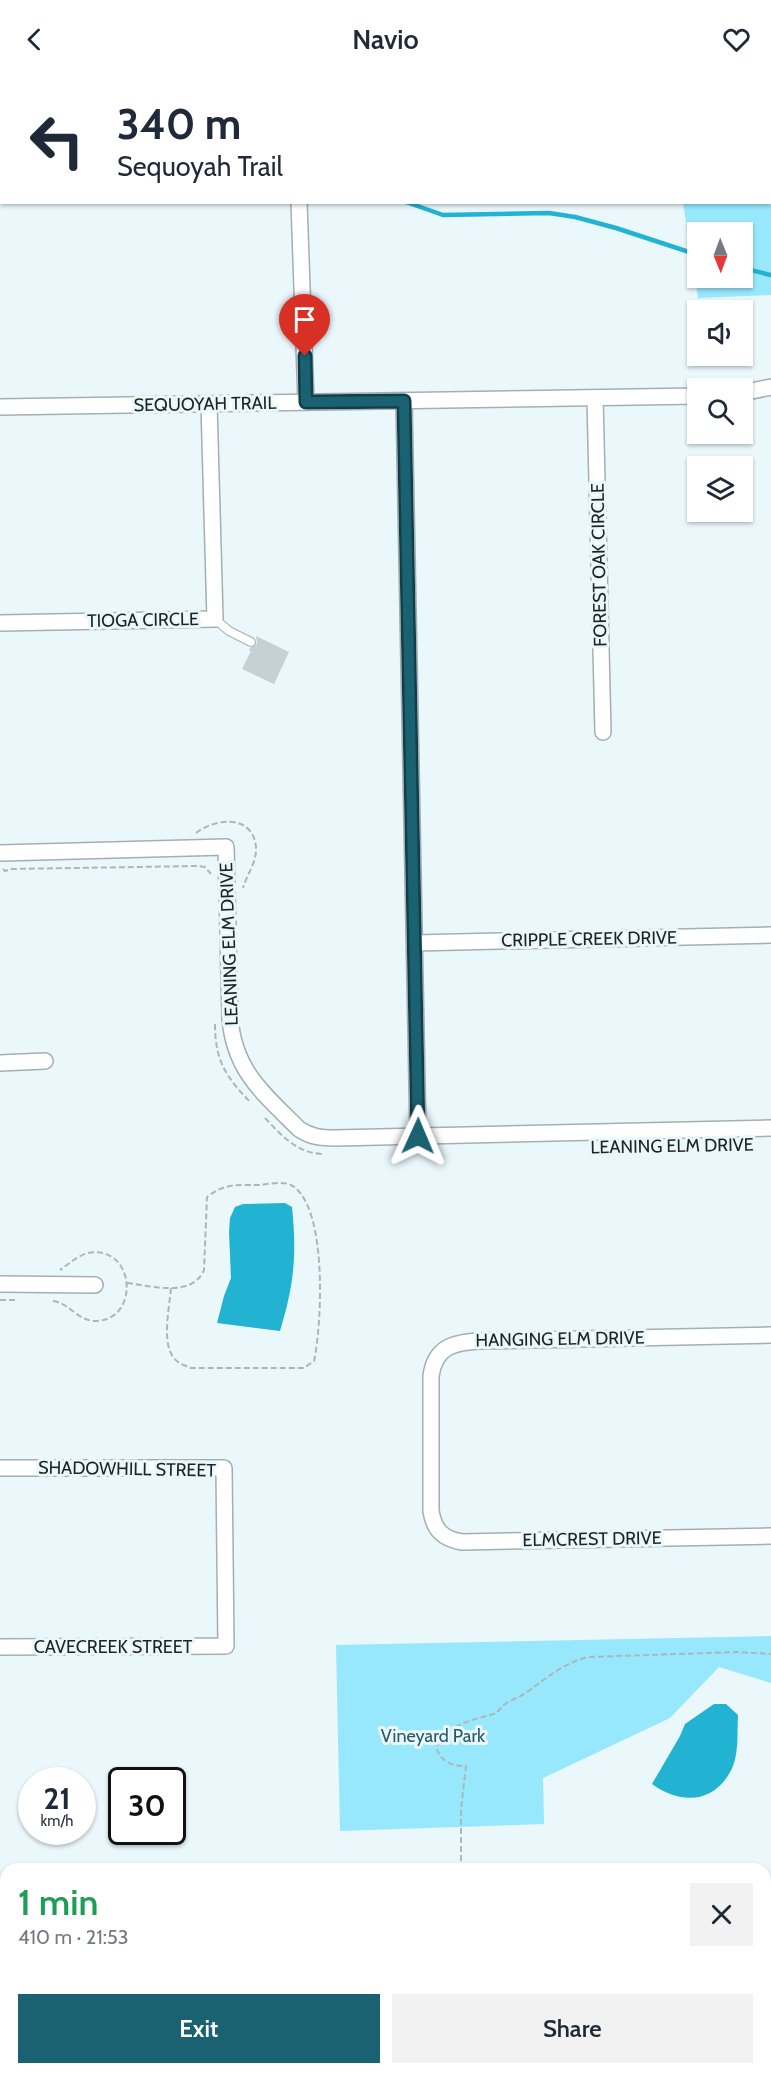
<!DOCTYPE html>
<meta charset="utf-8">
<style>
:root{--surface:#fff;--page:#f2f2f3;--text:#1f2937;--muted:#747a83;--accent:#1a6171}
body{margin:0;font-family:Cabin,sans-serif;background:var(--page);color:var(--text);height:100vh;display:flex;flex-direction:column;font-size:22px;white-space:nowrap}
*{box-sizing:border-box;margin:0}
p{font-size:20px;color:var(--muted)}
.icon{flex:none;width:33px;height:33px;fill:none;stroke:currentColor;stroke-width:2;stroke-linecap:round;stroke-linejoin:round}
.map{position:relative;flex:1;overflow:hidden}
.details{position:absolute;left:0px;top:1785px;width:771px;height:212px;display:flex;flex-direction:column;background:var(--surface);border-radius:18px 18px 0 0;box-shadow:0 2px 4px #0004}
.details>*{flex:none}
.banner{position:absolute;left:0px;top:0px;width:771px;height:126px;box-shadow:0 2px 4px #0004;background:#fff;color:var(--text);overflow:hidden}
.needle{width:39px;rotate:179deg}
.fabs{position:absolute;left:687px;top:144px;display:grid;gap:12px}
.fabs a{display:grid;place-items:center;width:66px;height:66px;border-radius:0px;background:var(--surface);box-shadow:0 2px 4px #0004;font-size:30px}
.speed{position:absolute;left:18px;top:1689px;display:flex;gap:12px;font-size:30px;font-weight:700;text-align:center}
.speed>*{display:grid;place-content:center;width:78px;height:78px;border-radius:50%;background:var(--surface);box-shadow:0 2px 4px #0004;line-height:1}
.speed small{font-size:15px;font-weight:400}
.speed .limit{border:3px solid #111;border-radius:9px;background:#fff;color:#111}
.pin{position:absolute;display:grid;place-items:center;width:51px;height:51px;color:#fff;margin:-62px -26px;border-radius:50% 50% 50% 0;rotate:-45deg;box-shadow:0 0 6px #0007}
.pin .icon{rotate:45deg}
.me{position:absolute;width:66px;margin:-33px;rotate:1deg;stroke-linejoin:round;filter:drop-shadow(0 0 4px #0008)}
.turn{display:flex;align-items:center;gap:21px;height:126px;padding:0 18px;font-size:27px}
.turn .icon{width:78px;height:78px;stroke-width:2.5}
.turn b{display:block;font-size:42px;line-height:51px}
.round{display:grid;place-items:center;flex:none;width:63px;height:63px;border-radius:0px;background:var(--page)}
.headline{display:flex;align-items:center;justify-content:space-between;height:102px;padding:0 18px}
h1{font-size:36px;font-weight:600;line-height:45px;color:#1e9e55}
.primary-button{display:flex;gap:12px;margin-top:auto;padding:12px 18px}
.primary-button a{flex:1;height:69px;border-radius:0px;background:var(--accent);color:#fff;font-size:24px;font-weight:600;line-height:69px;text-align:center}
.primary-button a+a{background:var(--page);color:var(--text)}
header{display:flex;justify-content:space-between;align-items:center;height:78px;padding:0 18px;background:var(--surface);font-size:27px;font-weight:600}
.map>svg:first-child{display:block}
.green{fill:#97e7fd;fill-rule:evenodd}
.water{fill:#22b3d2}
.lines{fill:none;stroke-linecap:round;stroke-linejoin:round}
.stream{stroke:#22b3d2;stroke-width:4.5}
.building{fill:#c4d1d5}
.service-casing{stroke:#a3afb3;stroke-width:10}
.minor-casing{stroke:#a3afb3;stroke-width:18}
.path{stroke:#acb7ba;stroke-width:2;stroke-dasharray:6 3;stroke-linecap:butt}
.service{stroke:#fff;stroke-width:8}
.minor{stroke:#fff;stroke-width:15}
.route-casing{stroke:#113f49;stroke-width:15}
.route{stroke:#1a6171;stroke-width:10}
.labels{text-anchor:middle;dominant-baseline:central;stroke-width:6;stroke-linejoin:round;paint-order:stroke}
.street-label{font-size:18px;fill:#1e2325;stroke:#eaf7fb}
.park-label{font-size:18px;fill:#255a68;stroke:#eaf7fb}
</style>
<header><svg class="icon" aria-label="back" viewBox="0 0 24 24"><path d="M15 5l-7 7 7 7"/></svg>Navio<svg class="icon" aria-label="heart" viewBox="0 0 24 24"><path d="M12 20l-8-8c-3-5 5-10 8-4 3-6 11-1 8 4z"/></svg></header>
<div class="map">
<svg width="771" height="1996" viewBox="0 0 771 1996">
<rect width="100%" height="100%" fill="#eaf7fb"/>
<g class="green">
<path d="M770,77h1v140l-73,3 -15,-95 87,-1zM698,154h44v46h-44z"/>
<path d="M771,1558v47l-52,-16 -49,51 -127,60 1,46 -204,7 -4,-186z"/>
</g>
<g class="water">
<path d="M285,1125l7,4c5,48 2,78 -12,124l-63,-8 7,-27 7,-18 -2,-46 1,-14 5,-11 8,-3z"/>
<path d="M714,1626h12l12,11c-1,17 1,35 -5,51 -16,37 -51,40 -81,18l28,-48 5,-12z"/>
</g>
<g class="lines">
<g class="stream">
<path d="M762,0v2"/>
<path d="M16,2v-2"/>
<path d="M770,43l1,7"/>
<path d="M406,124l37,13 106,-2 26,4 41,11 82,27"/>
<path d="M742,190l29,7"/>
</g>
</g>
<path class="building" d="M256,558l33,16 -15,32 -32,-15 9,-18h-2l1,-3 7,-4z"/>
<g class="lines">
<defs>
<path id="service" d="M215,541l14,12 22,11"/>
<g id="minor">
<path d="M299,0v2"/>
<path d="M299,124l7,200"/>
<path d="M742,315l29,-6"/>
<path d="M595,320l8,334"/>
<path d="M404,323l14,735"/>
<path d="M0,329l698,-11"/>
<path d="M0,545l215,-4 -6,-215"/>
<path d="M0,775l226,-6 4,171c4,53 34,76 69,111 12,8 22,9 36,9l436,-10"/>
<path d="M415,865l356,-8"/>
<path d="M0,985l45,-2"/>
<path d="M0,1206l95,1"/>
<path d="M771,1257l-290,6c-26,1 -46,5 -50,35v135c3,19 12,28 31,31l309,-6"/>
<path d="M0,1390h224l2,178 -226,1"/>
<path d="M765,1827l6,-2"/>
<path d="M448,1990v6"/>
</g>
</defs>
<use href="#service" class="service-casing"/>
<use href="#minor" class="minor-casing"/>
<g class="path">
<path d="M196,755c19,-15 57,-19 60,14 1,15 -9,27 -13,41"/>
<path d="M3,791l2,2 6,-2 187,-3 7,1 6,7"/>
<path d="M215,946c0,37 11,53 36,79"/>
<path d="M265,1040c17,18 33,36 59,36"/>
<path d="M127,1205c25,3 65,15 77,-13l3,-73c18,-14 30,-12 52,-12 9,-1 24,-4 32,0 37,20 31,140 23,176l-10,7h-113c-4,-2 -9,-3 -13,-6 -19,-14 -8,-54 -7,-75"/>
<path d="M0,1222h17"/>
<path d="M53,1223c16,2 24,19 41,20 47,1 42,-77 -6,-68 -11,3 -19,11 -28,17"/>
<path d="M457,1791l4,-8v-52l5,-43c-15,0 -25,-4 -30,-19 12,-24 38,-27 61,-34 9,-14 18,-12 30,-21 20,-14 36,-29 61,-35l149,-5 34,2"/>
</g>
<use href="#service" class="service"/>
<use href="#minor" class="minor"/>
</g>
<g class="lines">
<defs>
<path id="route" d="M305,278l1,46 98,-1 14,735"/>
</defs>
<use href="#route" class="route-casing"/>
<use href="#route" class="route"/>
</g>
<g class="labels">
<g class="street-label">
<text transform="translate(205 326) rotate(-1)">SEQUOYAH TRAIL</text>
<text transform="translate(599 487) rotate(-91)">FOREST OAK CIRCLE</text>
<text transform="translate(143 542) rotate(-1)">TIOGA CIRCLE</text>
<text transform="translate(589 861) rotate(-1)">CRIPPLE CREEK DRIVE</text>
<text transform="translate(229 866) rotate(-92)">LEANING ELM DRIVE</text>
<text transform="translate(672 1068) rotate(-1)">LEANING ELM DRIVE</text>
<text transform="translate(560 1261) rotate(-1)">HANGING ELM DRIVE</text>
<text transform="translate(127 1391) rotate(1)">SHADOWHILL STREET</text>
<text transform="translate(592 1461) rotate(-1)">ELMCREST DRIVE</text>
<text x="113" y="1569">CAVECREEK STREET</text>
</g>
<g class="park-label">
<text x="433" y="1658">Vineyard Park</text>
</g>
</g>
</svg>
<div class="fabs">
<a><svg class="needle" viewBox="-14 -14 28 28"><path d="M0-13l5 13h-10z" fill="#e53935"/><path d="M0 13l5-13h-10z" fill="#747a83"/></svg></a>
<a><svg class="icon" aria-label="sound" viewBox="0 0 24 24"><path d="M4 9h4l5-4v14l-5-4H4zM17 9q2 3 0 6"/></svg></a>
<a><svg class="icon" aria-label="search" viewBox="0 0 24 24"><circle cx="10" cy="10" r="6"/><path d="M15 15l6 6"/></svg></a>
<a><svg class="icon" aria-label="layers" viewBox="0 0 24 24"><path d="M12 4l9 5-9 5-9-5zM3 14l9 5 9-5"/></svg></a>
</div>
<div class="speed"><div>21<small>km/h</small></div><div class="limit">30</div></div>
<div class="pin" style="left:305px;top:278px;background:#d93025"><svg class="icon" aria-label="arrive" viewBox="0 0 24 24"><path d="M6 21V4h12l-3 4 3 4H6"/></svg></div>
<svg class="me" style="left:418px;top:1058px" viewBox="-20 -20 40 40"><path d="M0-17L14 15 0 8-14 15z" fill="#1a6171" stroke="#fff" stroke-width="4"/></svg>
<div class="banner">
<div class="turn"><svg class="icon" aria-label="left" viewBox="0 0 24 24"><path d="M17 20v-9H6M10 6l-5 5 5 5"/></svg><div><b>340 m</b>Sequoyah Trail</div></div>
</div>
<section class="details">
<div class="headline"><div><h1>1 min</h1><p>410 m · 21:53</p></div><a class="round"><svg class="icon" aria-label="close" viewBox="0 0 24 24"><path d="M6 6l12 12M18 6L6 18"/></svg></a></div>
<div class="primary-button"><a>Exit</a><a>Share</a></div>
</section>
</div>
